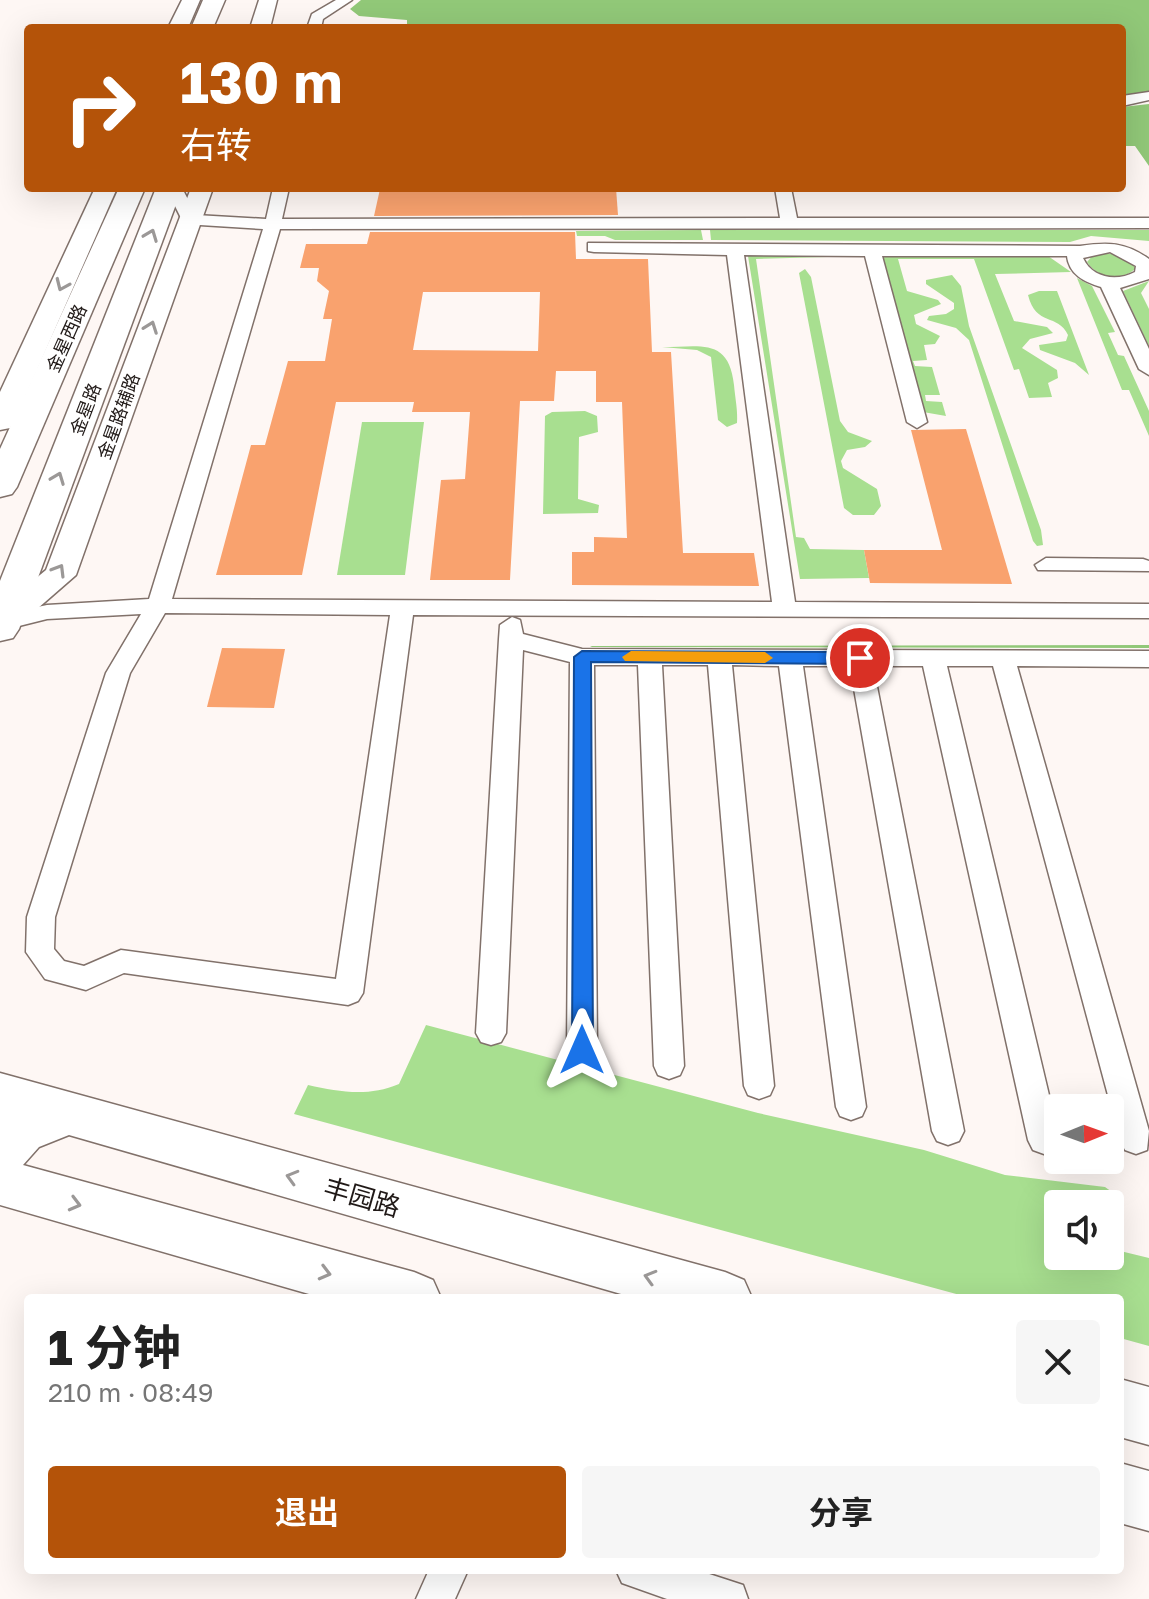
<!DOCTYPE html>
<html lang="zh">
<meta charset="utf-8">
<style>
:root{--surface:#fff;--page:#f6f6f6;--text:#222;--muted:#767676;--accent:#b45309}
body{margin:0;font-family:"Golos Text","Noto Sans SC",sans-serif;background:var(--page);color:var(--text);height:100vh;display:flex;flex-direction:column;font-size:30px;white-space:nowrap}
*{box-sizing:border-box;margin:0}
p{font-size:26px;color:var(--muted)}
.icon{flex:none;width:44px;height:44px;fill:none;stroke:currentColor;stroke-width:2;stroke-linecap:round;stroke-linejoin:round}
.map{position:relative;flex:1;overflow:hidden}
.panel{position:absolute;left:24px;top:1294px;width:1100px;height:280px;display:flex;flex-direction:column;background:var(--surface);border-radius:8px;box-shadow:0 8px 32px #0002}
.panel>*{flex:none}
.banner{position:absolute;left:24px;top:24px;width:1102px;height:168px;border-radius:8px;box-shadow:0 8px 32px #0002;background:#b45309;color:#fff;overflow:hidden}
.needle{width:52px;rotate:89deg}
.tools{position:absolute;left:1044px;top:1094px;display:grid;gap:16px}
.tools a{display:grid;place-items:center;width:80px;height:80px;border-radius:8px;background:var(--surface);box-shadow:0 8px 32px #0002;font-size:40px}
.pin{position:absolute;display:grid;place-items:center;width:68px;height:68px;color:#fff;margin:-34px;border:4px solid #fff;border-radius:50%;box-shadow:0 2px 8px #0007}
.me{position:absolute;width:88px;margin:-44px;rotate:0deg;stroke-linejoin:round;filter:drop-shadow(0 0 6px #0008)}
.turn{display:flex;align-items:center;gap:28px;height:168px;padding:0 24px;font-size:36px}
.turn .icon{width:104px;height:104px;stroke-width:2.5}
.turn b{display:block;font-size:56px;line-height:68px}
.round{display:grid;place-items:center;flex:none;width:84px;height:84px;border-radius:8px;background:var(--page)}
.summary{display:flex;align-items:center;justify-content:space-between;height:136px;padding:0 24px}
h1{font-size:48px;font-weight:700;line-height:60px}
.button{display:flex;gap:16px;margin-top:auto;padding:16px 24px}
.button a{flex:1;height:92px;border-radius:8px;background:var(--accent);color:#fff;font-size:32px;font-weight:700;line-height:92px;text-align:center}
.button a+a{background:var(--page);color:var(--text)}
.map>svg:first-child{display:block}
.green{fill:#a8df90;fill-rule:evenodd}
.forest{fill:#91c878}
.building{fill:#f9a26e;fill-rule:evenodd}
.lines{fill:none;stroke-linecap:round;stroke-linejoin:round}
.street-casing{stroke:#81716a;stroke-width:3}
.secondary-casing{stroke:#81716a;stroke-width:3}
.primary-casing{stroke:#81716a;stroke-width:3}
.street{fill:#fff;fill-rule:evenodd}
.secondary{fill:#fff;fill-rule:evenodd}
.primary{fill:#fff;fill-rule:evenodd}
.oneway{stroke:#9b9897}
.route{fill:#1a73e8;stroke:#114b97;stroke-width:2}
.slow{fill:#f59e0b}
.labels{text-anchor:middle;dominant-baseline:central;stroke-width:6;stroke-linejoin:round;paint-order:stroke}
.far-street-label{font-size:18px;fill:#201917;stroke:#fff}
.near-street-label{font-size:26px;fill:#201917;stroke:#fff}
</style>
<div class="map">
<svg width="1149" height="1599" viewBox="0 0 1149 1599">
<rect width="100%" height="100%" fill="#fef7f4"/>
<g class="green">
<path d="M701,230l2,10h-88l-10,-4h-28l-1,-5z"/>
<path d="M710,230h439v11l-58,-5 -21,6 -359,-2z"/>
<path d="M1094,254h23l17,10 1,5c-14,13 -38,9 -48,-7z"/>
<path d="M888,255l160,1 23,16 -76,2 19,47 33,6 6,6 -23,6 -8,9 35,22 1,8 -10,5 4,14 -23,1 -10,-29 -5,1 -40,-111h-76l9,32 31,9 3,4 -27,11 2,9 24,12 -5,8 -11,1 3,15 -14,1 2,5 17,1 8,28h-15l1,6 16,1 4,14 -23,-4 -40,-155z"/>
<path d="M748,256h117l-109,3 40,278 8,1 6,11 54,1 5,28 -69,1z"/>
<path d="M805,269l6,8 29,144 8,11 24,9 -7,6 -18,3 -6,11 2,7 34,21 4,17 -7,9h-21l-9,-7 -45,-235z"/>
<path d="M952,275l9,11 8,40 72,204 2,15 -6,1 -4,-5 -64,-201 -13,-12 -29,-8 2,-4 17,-2 8,-5v-6l-28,-19v-4z"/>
<path d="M1077,278l15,8 23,46 -7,1 10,22 6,1 25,55v25l-20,-46h-7z"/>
<path d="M1149,281l-8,12 8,16v37l-26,-55z"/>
<path d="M1039,291h18l32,84 -14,-12 -35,-13 -1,-5 27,-4 2,-6c-10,-22 -32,-8 -40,-40z"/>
<path d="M662,347c38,0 67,-10 72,38 1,12 4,26 3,38l-10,4 -9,-7 -7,-63 -14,-7z"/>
<path d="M585,411l12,5 1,16 -19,5 -1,62 21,6 -1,8 -55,1 2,-98 7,-4z"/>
<path d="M362,422h62l-19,153h-68z"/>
<path d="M426,1025l332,88 166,37 81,25 100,12 7,5v57l37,9v88l-29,-8v-40h-149l-677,-184 14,-29c32,7 60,12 91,-1zM1058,1204h52v52h-52z"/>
</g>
<g class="forest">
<path d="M361,0h788v92l-27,4v-68h-715v-8l-48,-4 -9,-7z"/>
<path d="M1149,104v62l-14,-20h-13v-39z"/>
<path d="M1149,645v3l-559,-1 2,-1z"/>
</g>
<g class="building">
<path d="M616,188l2,27 -244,1 6,-27z"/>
<path d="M370,232h205l1,27h72l4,93h19l12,201h71l5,33 -187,-1v-33h22v-15l33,1 -5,-136h-26v-31h-40l-2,30h-34l-10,179h-80l11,-100 24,-1 5,-67h-58l2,-10h-78l-34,173h-86l35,-130h14l23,-84h37l7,-42h-9l6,-28 -12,-10 2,-13h-19l6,-24h61zM423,292h117l-2,59 -125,-1z"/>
<path d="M966,429l46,155 -142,-1 -6,-33h78l-31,-120z"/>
<path d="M222,648l63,1 -11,59 -67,-1z"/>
</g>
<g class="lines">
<defs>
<g id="street">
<path d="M336,0h16l-29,19 -2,9h-14l5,-14z"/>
<path d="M1149,92v8l-27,6v-10z"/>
<path d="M166,188h16l14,27 70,4 7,-31h16l-7,31 498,-1 -5,-30h16l6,30h352v10l-869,1 -108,370 600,3 -45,-347 -133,-3 -6,-1v-8l492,3c28,-4 45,-4 69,13v20l-29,9 29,61v26l-10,-6 -38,-82c-17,-5 -32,-13 -34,-31h-185l45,166 -10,6 -10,-6 -42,-166 -121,-1 51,347 354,2v14l-736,-3 -50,378 -5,8 -10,4 -224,-32 -38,17 -41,-11 -19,-27 1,-35 79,-244 35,-59 -94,5 -44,11 -3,-15 47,-10 102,-6 114,-370 -79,-5zM1110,252l26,14 -1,6c-19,10 -43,6 -52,-14zM165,613l225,2 -54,364 -215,-29 -37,16 -20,-5 -10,-12 1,-32 75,-244z"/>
<path d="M1046,558l97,1 6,2v10l-111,-1 -3,-5z"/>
<path d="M512,617l8,3 3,14 59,15 567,2v16l-132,-1 132,465 -2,19 -11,4 -11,-4 -5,-10 -127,-474h-46l111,467 -3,17 -11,4 -11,-4 -5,-10 -105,-474h-50l91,465 -5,10 -11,4 -11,-4 -5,-10 -82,-465h-47l63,441 -4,9 -11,4 -11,-4 -4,-9 -57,-441 -47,-1 42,421 -4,9 -11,4 -11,-4 -4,-9 -36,-421h-46l22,401 -4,9 -11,4 -11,-4 -4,-9 -16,-401h-44l3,385 -4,9 -11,4 -11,-4 -4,-9 3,-388 -47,-12 -17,383 -5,9 -10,3 -10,-3 -5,-9 23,-394 1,-14z"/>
<path d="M429,1570h39l-13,29h-39z"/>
<path d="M616,1570h81l46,15 5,14h-81l-45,-16z"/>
</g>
<g id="secondary">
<path d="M182,0h18l-12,28h-20z"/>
<path d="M259,0h18l-7,28h-20z"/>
<path d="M95,188h22l-103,234 -4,6 -10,2v-38z"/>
<path d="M191,188h22l-137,387 -62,54 -14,3v-24l46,-38z"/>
</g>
<g id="primary">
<path d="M203,0h22l-12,28h-22z"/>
<path d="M119,188h26l-128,299 -5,7 -12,3v-48z"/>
<path d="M156,188h26l-163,441 -6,9 -13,3v-60z"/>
<path d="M0,1073l725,199 19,8 8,18h-117l-566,-163 -30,12 -16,18 391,107 19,8 8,18h-118l-323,-93z"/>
<path d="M1120,1379l29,8v58l-29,-8z"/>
<path d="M1120,1463l29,8v60l-29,-8z"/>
</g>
</defs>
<use href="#street" class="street-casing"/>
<use href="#secondary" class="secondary-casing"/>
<use href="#primary" class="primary-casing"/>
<use href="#street" class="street"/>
<use href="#secondary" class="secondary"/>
<use href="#primary" class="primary"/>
</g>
<defs><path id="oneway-chevron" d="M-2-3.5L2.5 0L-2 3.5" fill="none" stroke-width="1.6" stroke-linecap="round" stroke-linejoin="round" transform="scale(2)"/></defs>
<g class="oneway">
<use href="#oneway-chevron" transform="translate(151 235) rotate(-69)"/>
<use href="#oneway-chevron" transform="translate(62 285) rotate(114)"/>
<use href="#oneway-chevron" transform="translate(151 327) rotate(-70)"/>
<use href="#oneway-chevron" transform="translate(58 478) rotate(-69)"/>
<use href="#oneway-chevron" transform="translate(59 570) rotate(-59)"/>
<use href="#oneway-chevron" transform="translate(292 1177) rotate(-164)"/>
<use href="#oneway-chevron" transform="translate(75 1204) rotate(15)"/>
<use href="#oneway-chevron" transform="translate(325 1273) rotate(15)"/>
<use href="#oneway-chevron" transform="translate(650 1277) rotate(-164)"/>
</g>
<path class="route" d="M582,651l278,1 9,6 -9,6 -269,-2 2,388 -11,9 -10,-9 2,-393z"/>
<path class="slow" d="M631,651l134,1 8,6 -8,5 -140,-2 -3,-4z"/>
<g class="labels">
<g class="far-street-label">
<text transform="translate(66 338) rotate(-66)">金星西路</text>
<text transform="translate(85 409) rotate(-69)">金星路</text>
<text transform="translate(118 416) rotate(-70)">金星路辅路</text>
</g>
<g class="near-street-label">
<text transform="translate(362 1197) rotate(16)">丰园路</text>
</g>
</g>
</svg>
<div class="tools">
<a><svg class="needle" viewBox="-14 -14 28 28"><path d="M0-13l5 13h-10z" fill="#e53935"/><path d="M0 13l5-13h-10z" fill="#767676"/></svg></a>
<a><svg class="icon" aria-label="sound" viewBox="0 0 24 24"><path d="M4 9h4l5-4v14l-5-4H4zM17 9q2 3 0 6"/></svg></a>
</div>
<div class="pin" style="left:860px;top:658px;background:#d93025"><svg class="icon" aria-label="arrive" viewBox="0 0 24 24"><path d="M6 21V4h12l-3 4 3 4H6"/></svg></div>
<svg class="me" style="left:582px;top:1050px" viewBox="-20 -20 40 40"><path d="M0-17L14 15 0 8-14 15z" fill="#1a73e8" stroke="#fff" stroke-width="4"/></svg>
<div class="banner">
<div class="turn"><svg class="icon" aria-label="right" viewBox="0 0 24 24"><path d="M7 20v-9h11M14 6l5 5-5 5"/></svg><div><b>130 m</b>右转</div></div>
</div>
<section class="panel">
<div class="summary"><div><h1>1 分钟</h1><p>210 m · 08:49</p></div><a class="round"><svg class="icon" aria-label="close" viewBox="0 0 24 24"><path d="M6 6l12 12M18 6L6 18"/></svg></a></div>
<div class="button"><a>退出</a><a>分享</a></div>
</section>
</div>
